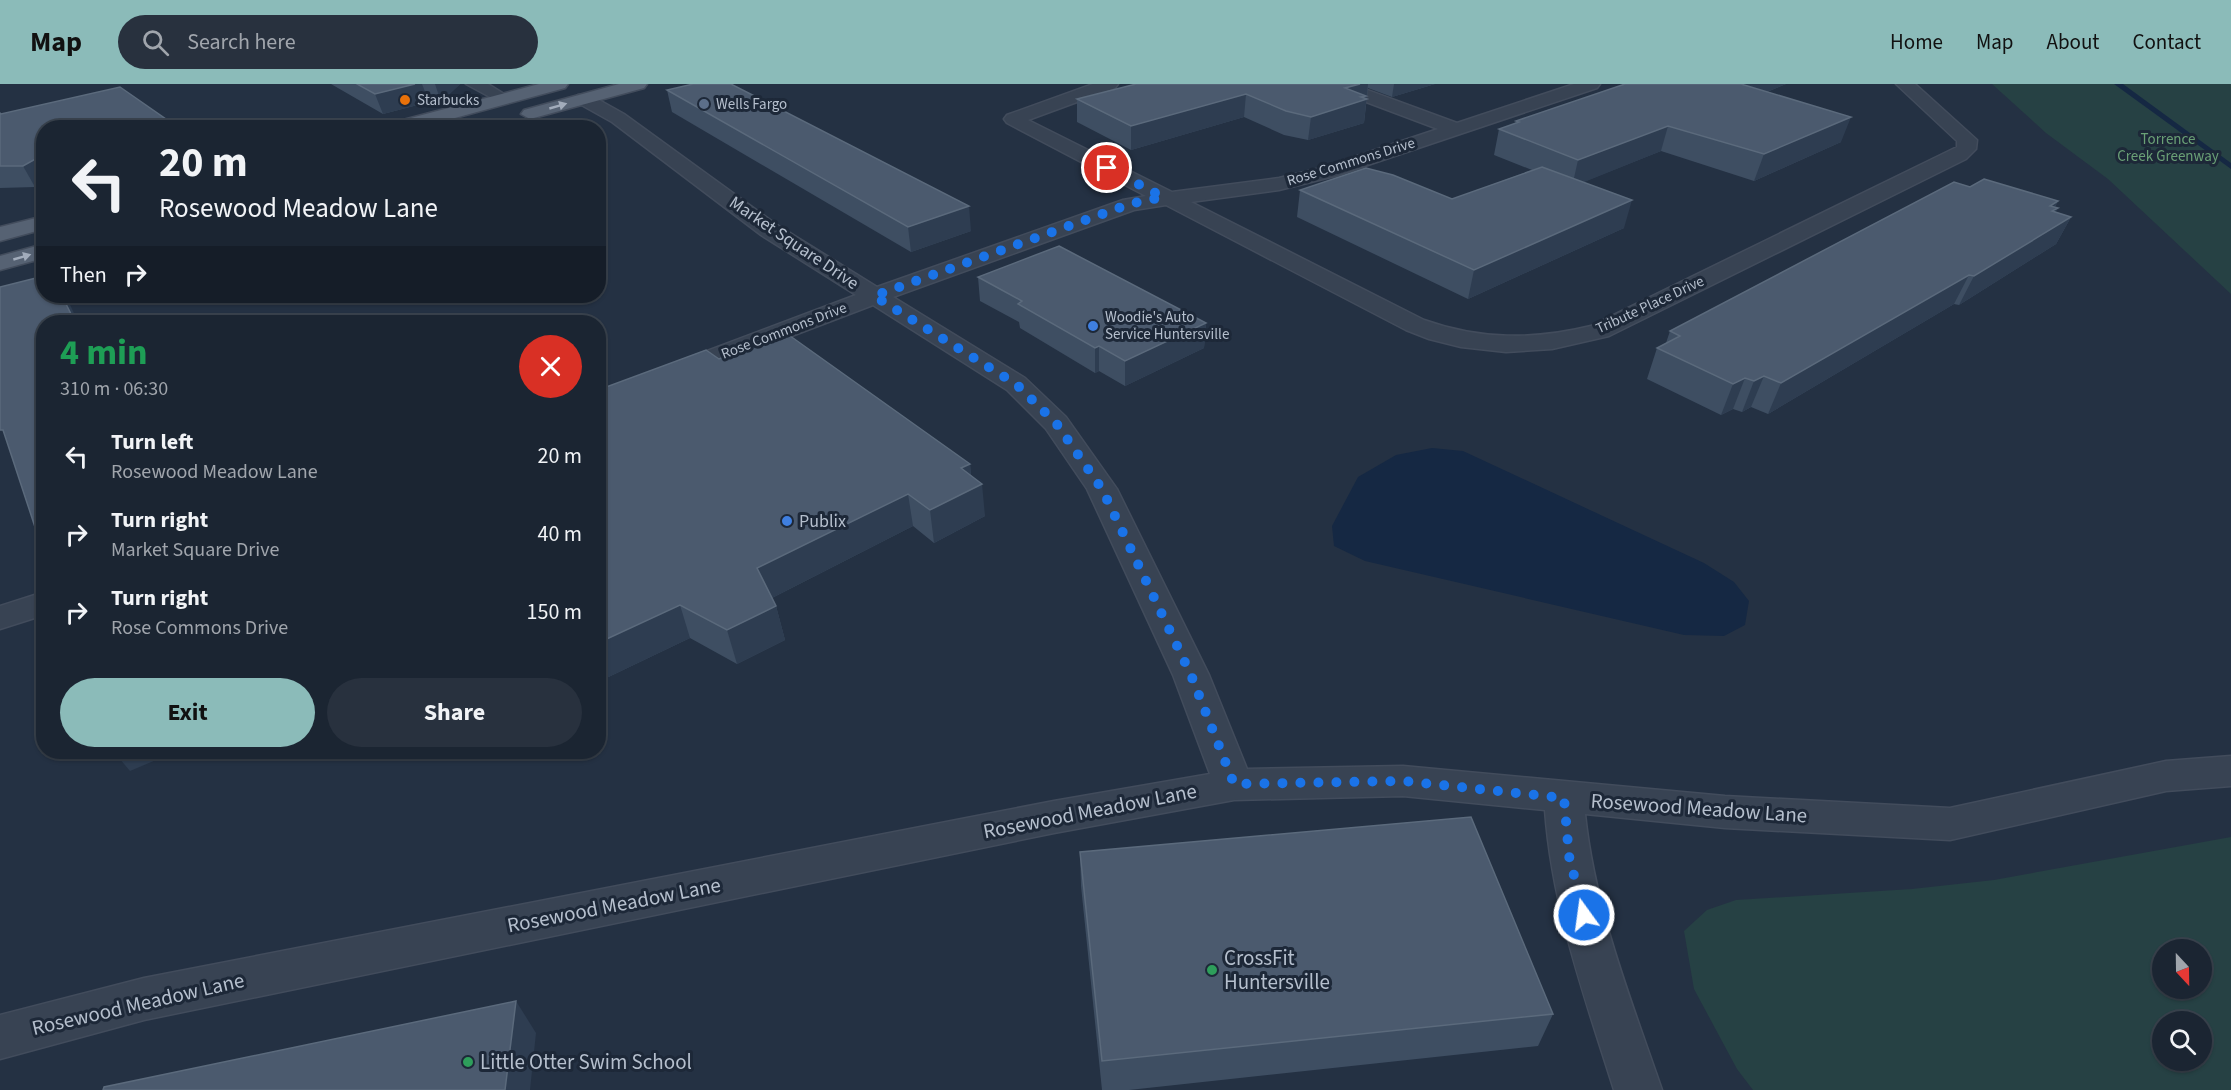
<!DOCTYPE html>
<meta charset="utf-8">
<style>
:root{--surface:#1b2532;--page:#28313e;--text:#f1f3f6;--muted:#a0a5ac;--line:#39424d;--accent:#8bbbb9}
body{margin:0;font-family:"Source Sans 3",sans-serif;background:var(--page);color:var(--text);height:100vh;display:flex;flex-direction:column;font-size:22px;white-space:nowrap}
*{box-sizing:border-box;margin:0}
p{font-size:20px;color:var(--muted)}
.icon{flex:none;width:33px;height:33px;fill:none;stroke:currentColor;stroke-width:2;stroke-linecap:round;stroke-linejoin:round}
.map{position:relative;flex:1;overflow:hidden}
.details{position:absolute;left:36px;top:231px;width:570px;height:444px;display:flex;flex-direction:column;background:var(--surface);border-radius:24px;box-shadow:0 2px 4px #0004,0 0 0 2px var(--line)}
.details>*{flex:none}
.top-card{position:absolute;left:36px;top:36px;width:570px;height:183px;border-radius:24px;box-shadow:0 2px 4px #0004,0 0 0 2px var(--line);background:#1b2532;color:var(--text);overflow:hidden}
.needle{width:39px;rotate:158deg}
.controls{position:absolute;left:2152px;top:855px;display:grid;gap:12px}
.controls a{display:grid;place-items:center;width:60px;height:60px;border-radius:50%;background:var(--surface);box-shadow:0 2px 4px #0004,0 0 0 2px var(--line);font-size:30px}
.pin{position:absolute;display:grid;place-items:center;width:51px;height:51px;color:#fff;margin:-26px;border:3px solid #fff;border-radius:50%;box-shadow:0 2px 6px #0007}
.me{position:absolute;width:66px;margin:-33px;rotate:346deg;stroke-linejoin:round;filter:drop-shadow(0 0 4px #0008)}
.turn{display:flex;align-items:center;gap:21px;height:126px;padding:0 24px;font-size:27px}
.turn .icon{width:78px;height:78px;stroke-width:2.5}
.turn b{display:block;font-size:42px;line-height:51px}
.then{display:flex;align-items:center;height:57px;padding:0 24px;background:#0003;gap:12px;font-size:22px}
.round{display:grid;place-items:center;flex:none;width:63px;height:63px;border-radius:32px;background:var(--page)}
.head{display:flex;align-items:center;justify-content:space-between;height:102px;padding:0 24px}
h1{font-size:36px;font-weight:700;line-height:45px;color:#1e9e55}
.primary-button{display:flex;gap:12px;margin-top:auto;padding:12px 24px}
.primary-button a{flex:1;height:69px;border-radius:36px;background:var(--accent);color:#111;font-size:24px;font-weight:700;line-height:69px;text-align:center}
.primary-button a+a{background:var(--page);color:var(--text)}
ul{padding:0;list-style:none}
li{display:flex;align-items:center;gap:18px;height:78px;padding:0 24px}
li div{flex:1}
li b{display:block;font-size:22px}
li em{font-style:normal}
header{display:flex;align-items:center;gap:36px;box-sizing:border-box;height:84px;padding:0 30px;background:var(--accent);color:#111}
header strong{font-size:28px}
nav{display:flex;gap:33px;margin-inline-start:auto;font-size:21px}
.search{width:420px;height:54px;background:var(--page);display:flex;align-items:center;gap:15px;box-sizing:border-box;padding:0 21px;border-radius:33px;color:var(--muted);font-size:22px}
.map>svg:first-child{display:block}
.green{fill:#264144;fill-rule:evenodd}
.water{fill:#152843}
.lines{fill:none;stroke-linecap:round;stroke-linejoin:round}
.stream{fill:#152843;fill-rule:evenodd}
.minor-casing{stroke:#424c5c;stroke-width:3}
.major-casing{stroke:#424c5c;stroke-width:3}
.minor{fill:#384353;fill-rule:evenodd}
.major{fill:#566273;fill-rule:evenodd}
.wall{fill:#3e4e62}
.shaded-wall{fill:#2e3d51}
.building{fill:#4b5a6e;stroke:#5b6a7c;stroke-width:1.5}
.oneway{fill:#a2acbb}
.route{stroke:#1a73e8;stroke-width:10;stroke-dasharray:0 18}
.food-dot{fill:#e8710a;stroke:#1d2838;stroke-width:2}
.service-dot{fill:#5c6f8a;stroke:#1d2838;stroke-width:2}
.shop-dot{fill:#3f7fe0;stroke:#1d2838;stroke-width:2}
.leisure-dot{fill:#2e9e5b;stroke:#1d2838;stroke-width:2}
.labels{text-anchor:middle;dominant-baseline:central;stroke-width:6;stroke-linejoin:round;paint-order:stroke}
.far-poi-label{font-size:15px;fill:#b5bfcd;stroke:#1d2838;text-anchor:start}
.far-park-label{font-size:15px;fill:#6aa076;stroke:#1d2838}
.far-street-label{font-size:15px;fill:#b5bfcd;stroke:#1d2838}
.street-label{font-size:18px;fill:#b5bfcd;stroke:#1d2838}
.poi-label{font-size:18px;fill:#b5bfcd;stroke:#1d2838;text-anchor:start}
.near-street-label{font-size:21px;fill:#b5bfcd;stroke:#1d2838}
.near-poi-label{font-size:21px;fill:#b5bfcd;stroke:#1d2838;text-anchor:start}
</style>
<header>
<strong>Map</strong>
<div class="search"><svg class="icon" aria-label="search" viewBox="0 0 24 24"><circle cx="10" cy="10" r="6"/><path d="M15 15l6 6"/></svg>Search here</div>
<nav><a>Home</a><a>Map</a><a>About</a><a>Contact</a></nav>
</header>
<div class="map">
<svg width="2231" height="1006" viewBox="0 0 2231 1006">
<rect width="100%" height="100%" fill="#243143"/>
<g class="green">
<path d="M1992,0h239v210l-123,-115 -62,-46z"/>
<path d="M2231,753v253h-478l-16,-21 -43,-80 -10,-58 23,-21 29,-10 176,-11 82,-9zM2163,866h39v38h-39zM2163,938h39v38h-39z"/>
</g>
<path class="water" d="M1432,364l31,3 241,112 30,19 15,19 -4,24 -21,11 -40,-1 -319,-74 -31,-15 -2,-20 26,-49 38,-22z"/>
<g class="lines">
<path class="stream" d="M2114,0h9l108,79v6z"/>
<defs>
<g id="minor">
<path d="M466,0h22l24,15 -9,5z"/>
<path d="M1093,0h25l-3,4 -87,32 144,72 107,-14 42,-10 117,-39 -109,-41 -3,-4h25l106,39 117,-39h26l-3,4 -262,88 -56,14 -88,12 233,118c56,20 110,20 167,6l366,-179v-6l-61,-57h19l62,56 -1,9 -10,10 -357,177 -57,13 -46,3 -45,-5 -32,-8 -23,-9 -240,-125 -32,5 -241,87 132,81 41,39 51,72 92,186 38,94 156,-3 322,30 225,12 216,-47 65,-5v30l-65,5 -216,49 -225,-12 -140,-14c10,96 46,186 77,276h-48c-29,-92 -62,-183 -69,-280l-142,-14 -169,4 -180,33 -910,187 -144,39v-44l144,-37 910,-177 156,-27 -37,-99 -86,-186 -41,-60 -39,-39 -134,-85 -275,105v-18l258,-97 -95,-60 -149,-113 -34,-19 -3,-4 3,-4h12l34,19 153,111 100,62 246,-87 23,-4 -139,-73 -3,-4 3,-4z"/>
<path d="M44,508v23l-44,14v-23z"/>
</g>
<g id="major">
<path d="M539,0h29l-3,4 -147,40h-32l2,-4z"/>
<path d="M619,0h28l-3,4 -114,31 -9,-5 3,-4z"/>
<path d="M44,132v13l-44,12v-14z"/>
<path d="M44,160v14l-44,12v-14z"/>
</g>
</defs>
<use href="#minor" class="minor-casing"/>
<use href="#major" class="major-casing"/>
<use href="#minor" class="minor"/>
<use href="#major" class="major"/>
</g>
<g class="wall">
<path d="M331,0h129l-19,18h-12l-46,12z"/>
<path d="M1136,0h299l-43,13 -24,-9 -4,35 -56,17 -24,-5 -40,-18 -113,33 -54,-28v-23z"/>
<path d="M1622,0h164l-19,8 74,50 -87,39 -93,-30 -78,31 41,46 -156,71 -171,-82 3,-27 152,9 80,-29 -38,-15 5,-26 16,-5 1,-3 106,-36z"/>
<path d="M667,6l304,141 -60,21 -239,-140z"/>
<path d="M0,29l1,1 172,10 2,4h-131v54l-9,5 -35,1z"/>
<path d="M2058,117l-3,6 1,5 15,5 -15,27 -97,61 -5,-1 -186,110 -17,-7 -9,5 -9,-3 -12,6 -74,-36 10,-31 9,-5 4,-12z"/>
<path d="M978,193l228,46 -2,25 -79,38 -26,-15 -4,2 -75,-45 -1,-6 -39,-21z"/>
<path d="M719,275l251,105 1,12 14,40 -51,27 -21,-17 -141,72 4,8 9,34 -48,24 -47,-26 -92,44z"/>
<path d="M1080,768l473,162 -15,32 -409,44h-27l-21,-204z"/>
</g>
<g class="shaded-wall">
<path d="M415,0h7l7,18 -46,12 -8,-20z"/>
<path d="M435,0h25l-19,18z"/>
<path d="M1360,0h8l-4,39 -56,17 3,-23 34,-29z"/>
<path d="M1394,0h41l-43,13z"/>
<path d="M1737,0h49l-56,23z"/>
<path d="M1246,10l-2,23 -113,33v-24z"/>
<path d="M1851,33l-10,25 -87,39 10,-27z"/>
<path d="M173,40l2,4h-18z"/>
<path d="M1668,42l-7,25 -89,36 6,-27z"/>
<path d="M44,72v26l-9,5 -12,-21 16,-9z"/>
<path d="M1632,116l-8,28 -156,71 6,-29z"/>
<path d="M2058,117l-5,9 5,-2 -13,25 26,-16 -15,27 -97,61 15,-29 76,-70z"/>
<path d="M969,122l2,25 -60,21 -3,-25z"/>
<path d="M1969,191l-15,29 -186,110 13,-31z"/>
<path d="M62,212h4l12,26h-3z"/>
<path d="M1206,239l-2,25 -79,38v-25z"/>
<path d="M1099,262v25l-4,2v-25z"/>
<path d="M1764,292l-13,31 -9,5 12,-31z"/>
<path d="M1745,294l-12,31 -12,6 12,-31z"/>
<path d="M970,380l2,25 10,-5 3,32 -51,27 -4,-33 31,-42z"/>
<path d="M908,410l5,32 -147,75 -9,-33z"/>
<path d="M44,444v12l-8,-10z"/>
<path d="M680,521l10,33 -92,44v-39z"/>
<path d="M776,522l9,34 -48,24 -10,-34z"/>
<path d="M114,668h61l-45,19z"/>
<path d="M506,668h10l-8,3z"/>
<path d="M516,917l20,32 -6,57h-25z"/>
</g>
<g class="building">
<path d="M357,0h58l-40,10z"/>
<path d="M693,0h38l238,122 -61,21 -241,-137z"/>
<path d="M1136,0h224l-15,4 21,8 -5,1 6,2 -56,18 -25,-6 -40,-17 -115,32 -54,-27z"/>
<path d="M1625,0h116l110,33 -87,37 -96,-28 -90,34 -79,-31 20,-7 -3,-1z"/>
<path d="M120,3l53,37 -16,4h-113v28l-5,1 -16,9h-23v-53l1,1z"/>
<path d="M1542,83l90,33 -158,70 -174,-80 66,-22 27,7 59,24z"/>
<path d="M1984,95l74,22 -8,5 8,2 -6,3 19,6 -97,59 -5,-1 -188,108 -17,-7 -10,5 -9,-3 -12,6 -76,-36 23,-12 -10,-5 284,-149 16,5z"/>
<path d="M1059,162l147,77 -81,38 -26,-15 -4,2 -77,-44 4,-3 -44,-24z"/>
<path d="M44,192v20h18l13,26h-31v206l-8,2 -33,-100h-3v-143z"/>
<path d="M786,249l184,131 -9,4 21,16 -52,26 -22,-16 -151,74 19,38 -49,24 -47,-25 -82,38v-253l108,-40 13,9z"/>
<path d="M1471,733l82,197 -451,47 -22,-209z"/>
<path d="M516,917l-11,89h-402l1,-3z"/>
</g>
<defs><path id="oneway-solid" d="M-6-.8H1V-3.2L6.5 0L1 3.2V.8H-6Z" transform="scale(1.5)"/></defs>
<g class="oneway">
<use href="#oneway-solid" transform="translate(558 22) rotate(-16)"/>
<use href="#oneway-solid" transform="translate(22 173) rotate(-16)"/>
</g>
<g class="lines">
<path class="route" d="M1107,84l56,29 -33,7 -256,92 142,88 40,39 46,66 89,186 43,109 169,-3 161,17 5,58 15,59"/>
</g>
<circle class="food-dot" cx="405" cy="16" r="6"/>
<circle class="service-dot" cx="704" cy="20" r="6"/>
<g class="shop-dot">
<circle cx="1093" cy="242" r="6"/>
<circle cx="787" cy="437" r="6"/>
</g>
<g class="leisure-dot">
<circle cx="1212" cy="886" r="6"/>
<circle cx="468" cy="978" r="6"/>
</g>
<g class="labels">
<g class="far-poi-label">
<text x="417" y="16">Starbucks</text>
<text x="716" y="20">Wells Fargo</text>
<text x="1105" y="233">Woodie's Auto<tspan x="1105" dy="17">Service Huntersville</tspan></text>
</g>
<g class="far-park-label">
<text x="2168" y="55">Torrence<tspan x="2168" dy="17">Creek Greenway</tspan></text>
</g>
<g class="far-street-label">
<text transform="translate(1351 78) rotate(-17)">Rose Commons Drive</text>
<text transform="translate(1650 221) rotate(-25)">Tribute Place Drive</text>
<text transform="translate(784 247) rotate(-21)">Rose Commons Drive</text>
</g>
<g class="street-label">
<text transform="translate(794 159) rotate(34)">Market Square Drive</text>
</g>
<g class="poi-label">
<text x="799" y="437">Publix</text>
</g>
<g class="near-street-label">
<text transform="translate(1699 724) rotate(4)">Rosewood Meadow Lane</text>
<text transform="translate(1090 727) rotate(-11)">Rosewood Meadow Lane</text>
<text transform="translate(614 821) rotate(-11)">Rosewood Meadow Lane</text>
<text transform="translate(138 920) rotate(-13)">Rosewood Meadow Lane</text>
</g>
<g class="near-poi-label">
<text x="1224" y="874">CrossFit<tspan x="1224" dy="24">Huntersville</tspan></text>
<text x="480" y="978">Little Otter Swim School</text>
</g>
</g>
</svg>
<div class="controls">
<a><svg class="needle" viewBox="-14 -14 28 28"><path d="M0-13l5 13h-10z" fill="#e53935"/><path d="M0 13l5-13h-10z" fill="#a0a5ac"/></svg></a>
<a><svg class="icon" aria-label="search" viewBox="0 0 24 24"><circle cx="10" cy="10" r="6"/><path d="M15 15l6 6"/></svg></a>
</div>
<div class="pin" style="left:1107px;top:84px;background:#d93025"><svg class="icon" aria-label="arrive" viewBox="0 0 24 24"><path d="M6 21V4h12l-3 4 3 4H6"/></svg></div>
<svg class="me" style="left:1584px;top:831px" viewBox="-20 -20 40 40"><circle r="17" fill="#1a73e8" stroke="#fff" stroke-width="3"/><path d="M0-11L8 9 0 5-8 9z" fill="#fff"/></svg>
<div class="top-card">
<div class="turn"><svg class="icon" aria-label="left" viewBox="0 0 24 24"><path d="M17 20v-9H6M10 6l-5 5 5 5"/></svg><div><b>20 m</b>Rosewood Meadow Lane</div></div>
<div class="then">Then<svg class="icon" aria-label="right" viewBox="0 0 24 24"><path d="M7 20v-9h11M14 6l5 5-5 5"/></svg></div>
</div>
<section class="details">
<div class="head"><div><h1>4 min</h1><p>310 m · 06:30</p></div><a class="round" style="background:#d93025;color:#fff"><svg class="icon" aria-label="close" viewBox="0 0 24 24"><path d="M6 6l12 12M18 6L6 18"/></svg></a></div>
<ul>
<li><svg class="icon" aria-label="left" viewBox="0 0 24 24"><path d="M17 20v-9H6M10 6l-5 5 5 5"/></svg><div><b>Turn left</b><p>Rosewood Meadow Lane</p></div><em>20 m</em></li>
<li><svg class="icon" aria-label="right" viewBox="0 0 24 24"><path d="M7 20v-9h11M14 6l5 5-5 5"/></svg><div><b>Turn right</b><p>Market Square Drive</p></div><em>40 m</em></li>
<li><svg class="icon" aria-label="right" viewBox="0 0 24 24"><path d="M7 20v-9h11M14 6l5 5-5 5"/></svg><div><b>Turn right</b><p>Rose Commons Drive</p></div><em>150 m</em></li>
</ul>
<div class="primary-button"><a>Exit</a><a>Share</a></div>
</section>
</div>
